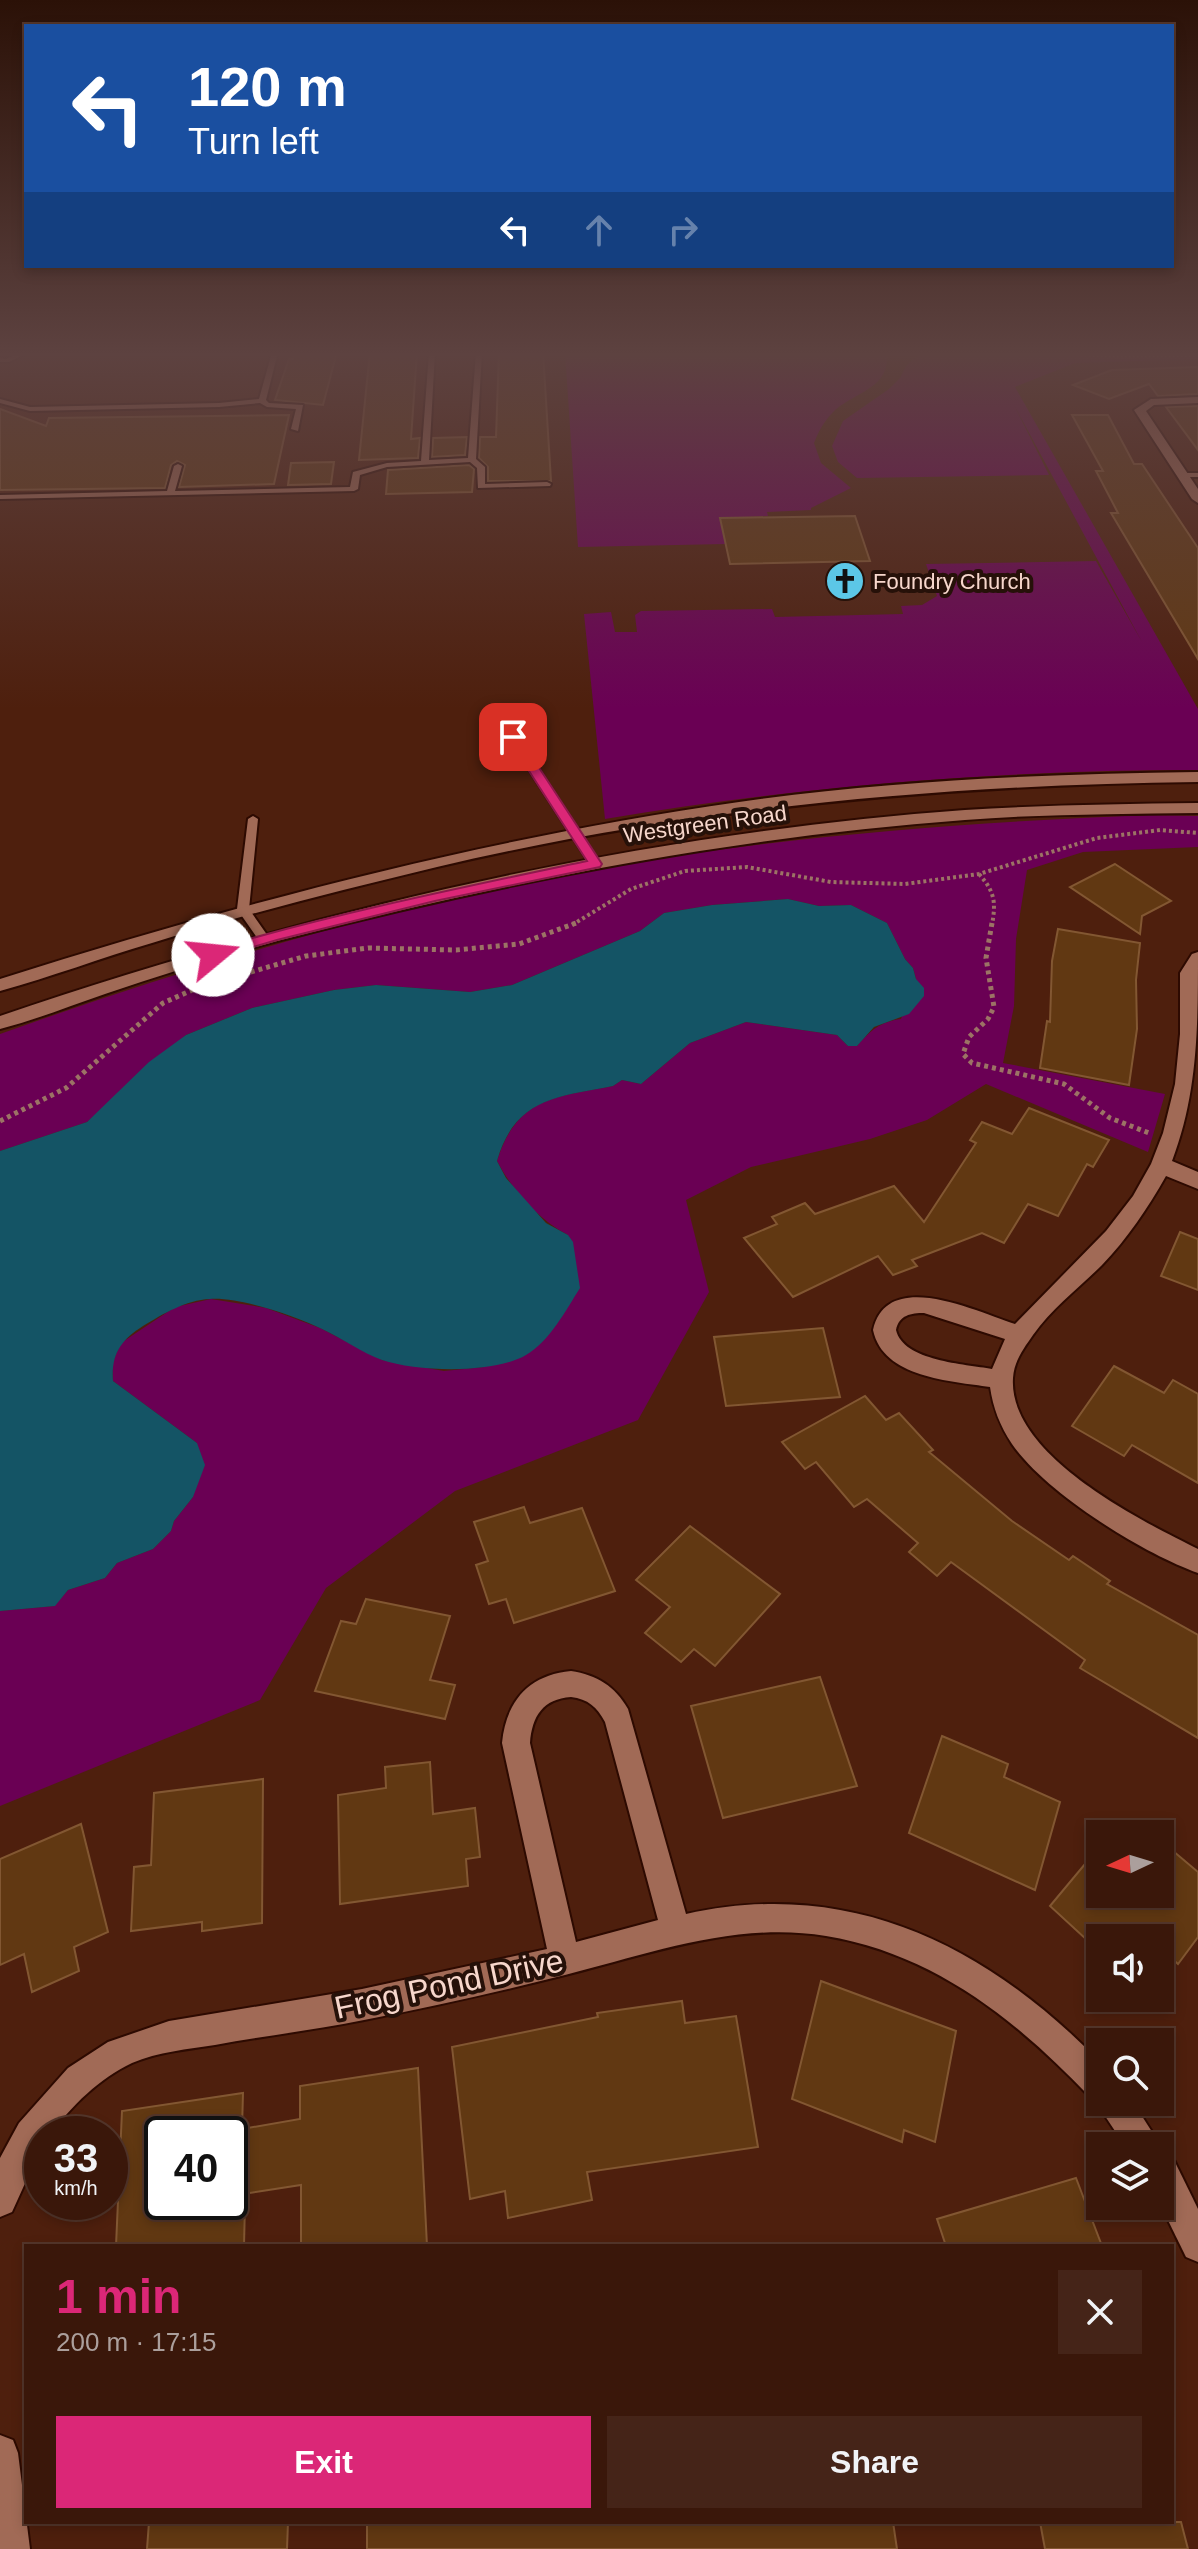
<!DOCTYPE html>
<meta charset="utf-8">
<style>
:root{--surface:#3a170a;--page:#452418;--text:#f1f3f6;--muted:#ab9f9c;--line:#54362b;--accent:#db2777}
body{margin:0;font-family:Arial,sans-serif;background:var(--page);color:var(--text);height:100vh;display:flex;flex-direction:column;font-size:30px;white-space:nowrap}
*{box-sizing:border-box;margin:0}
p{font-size:26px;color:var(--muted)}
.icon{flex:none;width:44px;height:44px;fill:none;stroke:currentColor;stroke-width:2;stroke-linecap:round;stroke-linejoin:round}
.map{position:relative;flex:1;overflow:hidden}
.panel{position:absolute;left:24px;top:2244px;width:1150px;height:280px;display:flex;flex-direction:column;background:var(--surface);border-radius:0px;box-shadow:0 4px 12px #0003,0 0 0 2px var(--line)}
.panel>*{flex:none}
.hud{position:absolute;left:24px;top:24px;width:1150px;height:244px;border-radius:0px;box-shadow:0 4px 12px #0003,0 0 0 2px var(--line);background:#1a4fa0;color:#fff;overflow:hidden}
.needle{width:52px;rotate:266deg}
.fabs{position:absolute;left:1086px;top:1820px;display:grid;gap:16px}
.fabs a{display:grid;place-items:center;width:88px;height:88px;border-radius:0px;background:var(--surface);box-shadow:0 4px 12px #0003,0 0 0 2px var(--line);font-size:40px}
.speed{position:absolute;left:24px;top:2116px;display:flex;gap:16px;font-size:40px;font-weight:700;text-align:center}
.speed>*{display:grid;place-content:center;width:104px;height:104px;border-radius:50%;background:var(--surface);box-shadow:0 4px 12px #0003,0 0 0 2px var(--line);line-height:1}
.speed small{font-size:20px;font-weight:400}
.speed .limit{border:4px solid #111;border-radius:12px;background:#fff;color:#111}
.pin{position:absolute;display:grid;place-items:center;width:68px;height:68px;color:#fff;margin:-34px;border-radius:16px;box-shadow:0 4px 12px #0006}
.me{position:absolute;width:88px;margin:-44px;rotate:73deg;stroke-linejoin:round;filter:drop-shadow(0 0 6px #0008)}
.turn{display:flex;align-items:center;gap:28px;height:168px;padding:0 32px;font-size:36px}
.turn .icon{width:104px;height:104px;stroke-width:2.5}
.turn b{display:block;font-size:56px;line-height:68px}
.lanes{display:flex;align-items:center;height:76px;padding:0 32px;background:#0003;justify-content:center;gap:40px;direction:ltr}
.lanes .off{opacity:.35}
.round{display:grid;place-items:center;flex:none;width:84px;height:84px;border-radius:0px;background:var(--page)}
.head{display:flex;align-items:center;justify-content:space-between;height:136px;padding:0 32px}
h1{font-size:48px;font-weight:700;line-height:60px;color:var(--accent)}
.cta{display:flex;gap:16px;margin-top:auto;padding:16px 32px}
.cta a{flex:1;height:92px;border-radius:0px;background:var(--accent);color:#fff;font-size:32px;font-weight:700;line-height:92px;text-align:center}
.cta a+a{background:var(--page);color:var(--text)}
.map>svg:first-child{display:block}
.green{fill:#6a0054}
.water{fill:#145465}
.building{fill:#613812;stroke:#825732;stroke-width:2}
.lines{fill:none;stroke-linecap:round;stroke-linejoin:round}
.service-casing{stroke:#2d0a01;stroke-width:4}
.minor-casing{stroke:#2d0a01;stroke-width:4}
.tertiary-casing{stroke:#2d0a01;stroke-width:4}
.path-far2{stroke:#9c7365;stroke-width:3;stroke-dasharray:2 2;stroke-linecap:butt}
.path-far1{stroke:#9c7365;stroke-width:4;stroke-dasharray:3 3;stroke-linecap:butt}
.path{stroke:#9c7365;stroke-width:5;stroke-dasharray:4 4;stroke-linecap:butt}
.service{fill:#a16a56;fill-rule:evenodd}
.minor{fill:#a16a56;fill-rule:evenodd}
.tertiary{fill:#a16a56;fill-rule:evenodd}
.route{fill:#db2777;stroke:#8e194d;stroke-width:2}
.labels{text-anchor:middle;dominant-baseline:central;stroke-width:8;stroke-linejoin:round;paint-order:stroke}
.far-poi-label{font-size:22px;fill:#f7d7cc;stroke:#261109;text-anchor:start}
.far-street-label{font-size:22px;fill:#f7d7cc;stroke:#261109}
.near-street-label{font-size:32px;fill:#f7d7cc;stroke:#261109}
</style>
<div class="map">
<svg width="1198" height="2549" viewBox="0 0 1198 2549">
<rect width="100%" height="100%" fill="#4e1f0d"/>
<g class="green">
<path d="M565,352h322c3,33 -24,38 -47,54 -13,10 -20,22 -26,37l7,20 30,25 -40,20v2l-44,2 1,4 -47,2 5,26 -148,3z"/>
<path d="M922,352h276v7l-123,4 -60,24 183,322v61c-200,0 -396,16 -593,49l-21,-205 27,-2 4,20h22l-2,-17 6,-4 131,-2 3,8 128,-3 -2,-8 21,-1 15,-9 -11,-32 170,-3 46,81 -128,-237 35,70 -192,3 -19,-16 -6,-16 11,-25 46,-32 11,-11 6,-12z"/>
<path d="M1147,815l51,1v31l-115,5 -56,18 -11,69 -2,67 -11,57 162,31 -17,58 -162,-68 -59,36 -57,19 -119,28 -65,33 23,92 -71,128 -183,71 -129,97 -66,112 -260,106v-195l54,-5 14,-16 37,-12 12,-15 36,-14 18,-18 3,-10 19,-24 4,-54 -84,-62 -1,-18 9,-20 54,-36 36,-8 55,9 54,20 62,32 62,11 40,-4 84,-132c-30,-16 -55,-44 -71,-74 20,-64 58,-64 116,-75l9,-6 19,4 49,-41 56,-21 91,13 11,11h9c14,-16 23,-24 44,-27l15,-40 -3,-11 -8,-9 -18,-36 -36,-18 -32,1 -31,-7 -76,6 -48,8 -24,18 -128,54 -42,7 -94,-7 -42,5 -82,18 -66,27 -99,87 -87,29v-117c205,-73 414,-135 630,-171 171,-28 343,-41 517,-48z"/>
</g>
<path class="water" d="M788,899l31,7 32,-1 36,18 18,36 8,9 3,11 8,9v8l-15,18 -35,13 -17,19h-9l-11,-11 -91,-13 -56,21 -49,41 -19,-4 -9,6c-56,11 -98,12 -116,75l9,17 40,45 22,12 5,7 7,46c-14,22 -30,53 -54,67 -32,19 -108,17 -144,5 -20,-7 -40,-22 -60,-31 -27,-13 -82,-32 -112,-30 -24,1 -47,15 -67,27 -22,14 -32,28 -30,55l84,62 8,22 -12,32 -19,24 -3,10 -18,18 -36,14 -12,15 -37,12 -13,16 -55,5v-460l87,-29 62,-60 37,-27 66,-27 82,-18 42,-5 94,7 42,-7 128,-54 24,-18 48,-8z"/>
<g class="building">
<path d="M294,352h43l-14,53 -48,-5 14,-41h4z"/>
<path d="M370,352h47l-6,87 9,-1 -2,20 -59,2z"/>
<path d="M499,352h44l8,129h-63v-14l-9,-9 1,-21h16z"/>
<path d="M1198,367v27l-40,2 -9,-12 -40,15 -36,-14 39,-15z"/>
<path d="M1198,406v44l-32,-43z"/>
<path d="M0,409l46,17 3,-8 240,-3 -15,69 -95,3 6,-22 -8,-4 -6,4 -6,23 -165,2z"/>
<path d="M1072,415h36l26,49h8l56,84v111l-87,-146h7l-22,-42h7z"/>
<path d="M467,437l-2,18 -33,2 1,-19z"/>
<path d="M334,462l-3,22 -43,1 3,-22z"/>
<path d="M469,465l5,4 -2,23 -86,2 2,-24z"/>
<path d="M855,516l15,45 -140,3 -10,-46z"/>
<path d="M1115,864l56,37 -29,15 -2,18 -70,-47z"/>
<path d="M1058,929l82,14 -4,37 1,49 -8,56 -89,-17 7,-47 3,1 2,-61z"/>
<path d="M1029,1108l80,32 -16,27 -6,-3 -29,52 -30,-12 -24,39 -22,-10 -70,27 5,6 -24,9 -15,-19 -85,41 -49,-59 33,-14 -5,-7 33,-14 10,11 79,-28 30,36 52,-79 -6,-3 12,-18 30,12z"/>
<path d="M1180,1232l18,7v51l-37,-14z"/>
<path d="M823,1328l17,69 -114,9 -12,-69z"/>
<path d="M1114,1366l50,27 9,-13 25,14v89l-66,-38 -8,11 -52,-30z"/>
<path d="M865,1396l21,24 13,-7 34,37 -4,2 83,69 57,39 4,-4 37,25 -3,3 91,51v103l-118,-70 5,-8 -134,-98 -14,14 -28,-24 9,-9 -51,-44 -13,8 -38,-45 -11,7 -23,-27z"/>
<path d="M524,1507l6,16 52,-15 33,83 -101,32 -8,-24 -17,5 -13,-39 12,-4 -14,-39z"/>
<path d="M690,1526l90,68 -65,72 -21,-17 -13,13 -36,-29 25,-26 -34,-27z"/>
<path d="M366,1599l84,17 -20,64 25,5 -10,34 -130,-28 26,-70 15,3z"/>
<path d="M820,1677l37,109 -134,32 -32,-112z"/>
<path d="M942,1736l66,28 -4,13 56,25 -25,88 -126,-57z"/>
<path d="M430,1762l3,52 42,-6 5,49 -14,2 2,27 -128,18 -2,-109 48,-7 -1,-21z"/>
<path d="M263,1779l-1,144 -60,8v-9l-71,9 3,-64 17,-2 3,-72z"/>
<path d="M81,1824l27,108 -34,15 5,24 -47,21 -8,-38 -24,11v-106z"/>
<path d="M1160,1840l38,32v65l-20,27 -18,-16v-10h-60v14l-50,-46 50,-60v48h60z"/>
<path d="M821,1981l135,50 -21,111 -31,-12 -2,12 -110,-43z"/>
<path d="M682,2001l3,22 51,-7 22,131 -171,25 5,28 -84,18 -3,-27 -35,8 -18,-152 146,-30 -1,-4z"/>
<path d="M418,2068l9,178h-126v-61l-71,11v-62h-68v68h83l-1,44h-128l6,-135 121,-18 -1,36 58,-10v-33z"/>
<path d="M1076,2178l26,68h-156l-9,-27z"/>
<path d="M149,2522h139l-1,27h-140z"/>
<path d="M367,2522h526l4,27h-530z"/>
<path d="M1040,2522h141l7,27h-143z"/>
</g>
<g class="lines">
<defs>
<g id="service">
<path d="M21,352h8l-20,10h-9v-4l6,1z"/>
<path d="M272,352h6l-12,48 3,3 34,2 -5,26 -7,-2 5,-20 -29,-2 -7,-4 -41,4 -189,4 -30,-8v-4l30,8 189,-4 40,-4z"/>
<path d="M429,352h6l-6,108 39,-2 8,-106h6l-6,107 9,8v17l62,-2 4,2 -1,2 -72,2 -1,-20 -7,-6 -83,5 -27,8 -2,14 -4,2 -354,8v-4l167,-4 7,-25 4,-2 4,2 -7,25 175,-4 3,-15 34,-9 34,-2z"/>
<rect x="1179" y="473" width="19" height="4"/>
<path d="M510,735l8,2 82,127 -1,2 -4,1 -5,-3 -82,-127z"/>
<path d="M253,816l5,3 -9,90 21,30 -6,4 -4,-1 -23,-33 11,-90z"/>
</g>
<g id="minor">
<path d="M1198,397v6l-44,2 -8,6 52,78v14l-6,-4 -58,-89 17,-11z"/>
<path d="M1198,952c0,73 0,141 -26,209l26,11v17l-32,-13c-18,32 -39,63 -64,89 -23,23 -50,43 -69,70 -9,13 -19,26 -20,43 -5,77 127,142 185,171v24c-56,-20 -152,-80 -186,-129 -12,-18 -19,-36 -22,-57 -39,-6 -107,-9 -117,-57 14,-63 104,-18 142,-6l91,-93 27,-35 18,-32 12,-31 12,-49 5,-50v-61l12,-19zM924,1313l81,26 -13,30c-27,-5 -89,-8 -96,-39 3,-15 15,-17 28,-17z"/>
<path d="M571,1671c26,4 44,15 57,38l58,205c165,-37 301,32 414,148v40h33l28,44 -1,3v-3h-35l-22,-33 -4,-13 -10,-4c-74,-77 -155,-142 -263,-160 -89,-15 -177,18 -261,39 -67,17 -134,32 -201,45 -50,10 -100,16 -149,25 -27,4 -57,7 -83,18 -32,15 -61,43 -81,71h-9v12l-30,66 -12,5v-59l19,-35 49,-55 40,-26 61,-21 193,-32 185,-40 -45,-206c4,-41 26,-68 69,-72zM571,1697c17,2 26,10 34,25l53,198 -82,22 -46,-199c2,-27 13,-44 41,-46z"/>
<path d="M1160,2152l12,4 26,53v53l-12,-5 -26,-53z"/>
<path d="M0,2435l13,5 5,13 12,96h-30z"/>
</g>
<g id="tertiary">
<path d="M1198,772v10c-256,3 -511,26 -761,85 -96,23 -191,47 -285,76 -51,15 -101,34 -152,48v-12c243,-77 487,-141 739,-177 152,-22 305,-28 459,-30z"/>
<path d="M1198,803v10c-78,1 -156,1 -233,7 -232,17 -460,62 -684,120 -59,16 -118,34 -176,54 -35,12 -70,26 -105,35v-13c312,-106 635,-182 965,-206 77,-5 155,-6 233,-7z"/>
</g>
</defs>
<use href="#service" class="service-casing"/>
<use href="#minor" class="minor-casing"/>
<use href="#tertiary" class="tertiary-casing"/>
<path class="path-far2" d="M1037,352l84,5 77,-2"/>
<g class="path-far1">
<path d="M979,874c16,18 17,28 13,51"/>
<path d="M572,925l59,-36 54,-18 62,-4 84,15 74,2 74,-10 118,-36 63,-8 38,3"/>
</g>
<g class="path">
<path d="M992,923l-6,35 8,49 -6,12 -19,18 -6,17 9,9 92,21 46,34 39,15"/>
<path d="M0,1121l66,-33 97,-85 36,-16 107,-31 62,-8 88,2 63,-6 57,-21"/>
</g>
<use href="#service" class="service"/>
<use href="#minor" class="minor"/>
<use href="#tertiary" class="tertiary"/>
</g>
<linearGradient id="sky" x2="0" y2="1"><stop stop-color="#2b1107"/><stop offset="0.5" stop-color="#5d4240"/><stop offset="1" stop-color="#5d4240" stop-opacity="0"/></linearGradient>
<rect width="1198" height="709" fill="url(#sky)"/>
<path class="route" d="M513,733l6,4 83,127 -2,3 -165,34 -158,39 -64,19 -6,-1v-7c125,-37 252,-63 380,-90l-80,-124z"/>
<defs>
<symbol id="church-disc" viewBox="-11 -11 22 22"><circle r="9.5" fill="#5cc7e7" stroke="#261109"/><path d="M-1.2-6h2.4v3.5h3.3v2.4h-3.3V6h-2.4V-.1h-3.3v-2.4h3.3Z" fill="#111"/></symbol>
</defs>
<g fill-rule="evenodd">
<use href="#church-disc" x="823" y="559" width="44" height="44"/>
</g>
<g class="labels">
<g class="far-poi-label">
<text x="873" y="581">Foundry Church</text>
</g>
<g class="far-street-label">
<text transform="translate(705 824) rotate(-8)">Westgreen Road</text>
</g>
<g class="near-street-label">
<text transform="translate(449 1984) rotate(-12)">Frog Pond Drive</text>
</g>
</g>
</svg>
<div class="fabs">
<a><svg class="needle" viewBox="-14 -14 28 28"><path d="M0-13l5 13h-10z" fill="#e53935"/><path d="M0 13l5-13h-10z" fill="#ab9f9c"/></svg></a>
<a><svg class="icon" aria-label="sound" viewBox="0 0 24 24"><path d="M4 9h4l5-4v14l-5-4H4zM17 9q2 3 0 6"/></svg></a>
<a><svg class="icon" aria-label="search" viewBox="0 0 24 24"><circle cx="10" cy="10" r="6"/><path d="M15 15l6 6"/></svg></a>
<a><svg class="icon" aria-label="layers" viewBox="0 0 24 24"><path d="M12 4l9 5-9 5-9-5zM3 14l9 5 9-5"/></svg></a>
</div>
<div class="speed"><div>33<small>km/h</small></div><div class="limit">40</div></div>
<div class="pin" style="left:513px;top:737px;background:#d93025"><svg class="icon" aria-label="arrive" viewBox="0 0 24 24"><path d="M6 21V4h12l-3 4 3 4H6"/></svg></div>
<svg class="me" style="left:213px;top:955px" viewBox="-20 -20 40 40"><circle r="19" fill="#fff"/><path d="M0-13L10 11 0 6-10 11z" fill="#db2777"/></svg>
<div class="hud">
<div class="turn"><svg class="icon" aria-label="left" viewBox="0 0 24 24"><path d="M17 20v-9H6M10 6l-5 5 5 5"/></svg><div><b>120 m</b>Turn left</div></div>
<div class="lanes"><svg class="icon" aria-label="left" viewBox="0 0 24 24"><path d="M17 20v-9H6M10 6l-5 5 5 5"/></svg><svg class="icon off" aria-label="ahead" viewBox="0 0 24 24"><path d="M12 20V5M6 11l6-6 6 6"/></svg><svg class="icon off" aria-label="right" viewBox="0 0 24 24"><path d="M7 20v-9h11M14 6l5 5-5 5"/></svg></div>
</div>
<section class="panel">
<div class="head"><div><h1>1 min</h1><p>200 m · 17:15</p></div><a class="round"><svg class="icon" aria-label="close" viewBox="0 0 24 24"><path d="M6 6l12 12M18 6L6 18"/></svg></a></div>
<div class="cta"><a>Exit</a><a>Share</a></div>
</section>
</div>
